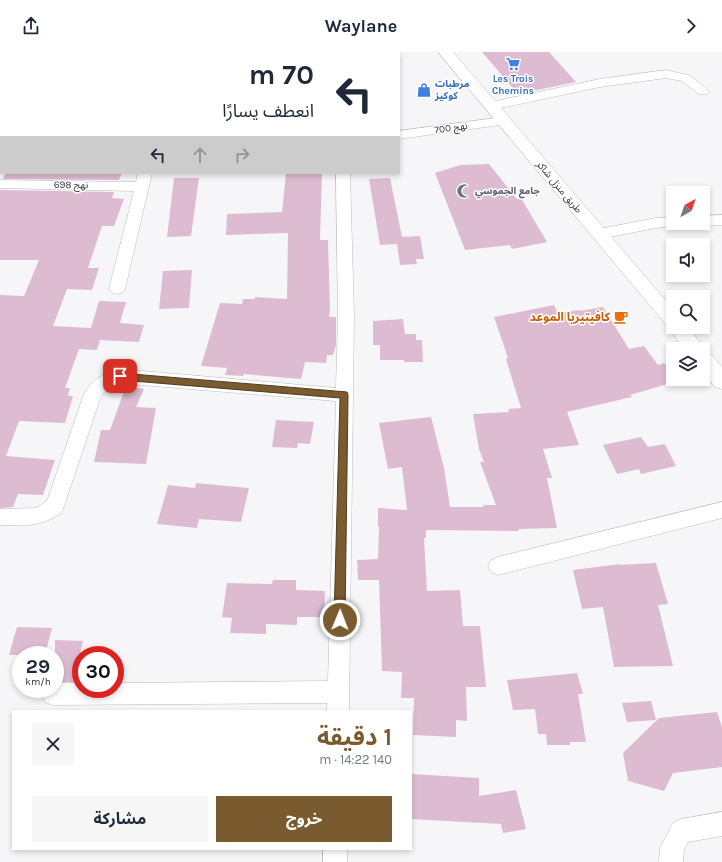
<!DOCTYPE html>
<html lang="ar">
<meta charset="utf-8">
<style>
:root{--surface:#fff;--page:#f6f6f7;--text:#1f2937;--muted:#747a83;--accent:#7a5b30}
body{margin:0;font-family:Karla,"Noto Sans Arabic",sans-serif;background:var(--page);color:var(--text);direction:rtl;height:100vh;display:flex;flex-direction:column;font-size:15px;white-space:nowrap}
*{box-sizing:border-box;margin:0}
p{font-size:13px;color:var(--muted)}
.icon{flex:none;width:22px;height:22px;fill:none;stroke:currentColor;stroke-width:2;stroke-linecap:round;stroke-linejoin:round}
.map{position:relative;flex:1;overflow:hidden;direction:ltr}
.details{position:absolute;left:12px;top:658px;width:400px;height:140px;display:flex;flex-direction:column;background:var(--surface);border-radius:0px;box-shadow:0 2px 6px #0003;direction:rtl}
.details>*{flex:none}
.hud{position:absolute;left:0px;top:0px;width:400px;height:122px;box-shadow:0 2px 6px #0003;direction:rtl;background:#fff;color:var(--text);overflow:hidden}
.needle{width:26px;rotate:40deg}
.buttons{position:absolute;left:666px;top:134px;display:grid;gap:8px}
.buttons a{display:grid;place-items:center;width:44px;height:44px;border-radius:0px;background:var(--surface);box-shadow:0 2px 6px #0003;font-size:20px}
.speed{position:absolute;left:12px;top:594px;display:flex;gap:8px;font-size:20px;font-weight:700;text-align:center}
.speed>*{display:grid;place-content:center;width:52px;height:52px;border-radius:50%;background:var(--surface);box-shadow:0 2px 6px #0003;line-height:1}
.speed small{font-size:10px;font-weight:400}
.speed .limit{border:6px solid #d22;background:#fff;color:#111}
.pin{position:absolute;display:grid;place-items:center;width:34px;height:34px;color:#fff;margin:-17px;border-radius:8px;box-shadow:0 2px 6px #0006}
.me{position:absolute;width:44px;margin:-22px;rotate:1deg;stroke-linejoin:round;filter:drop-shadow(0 0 3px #0008)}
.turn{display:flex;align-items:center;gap:14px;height:84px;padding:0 20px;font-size:18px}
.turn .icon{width:52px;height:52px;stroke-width:2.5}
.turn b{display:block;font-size:28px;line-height:34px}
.lanes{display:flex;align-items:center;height:38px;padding:0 20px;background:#0003;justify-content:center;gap:20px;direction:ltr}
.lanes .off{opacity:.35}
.round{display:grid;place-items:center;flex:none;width:42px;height:42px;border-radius:0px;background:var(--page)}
.headline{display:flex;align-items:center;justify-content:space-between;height:68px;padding:0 20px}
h1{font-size:24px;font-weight:700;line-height:30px;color:var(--accent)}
.cta{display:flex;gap:8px;margin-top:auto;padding:8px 20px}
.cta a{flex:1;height:46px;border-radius:0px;background:var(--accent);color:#fff;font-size:16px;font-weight:700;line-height:46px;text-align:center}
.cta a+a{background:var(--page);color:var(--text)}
header{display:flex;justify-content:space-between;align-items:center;height:52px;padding:0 20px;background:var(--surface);font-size:18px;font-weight:700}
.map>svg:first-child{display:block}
.building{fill:#ddbcd2}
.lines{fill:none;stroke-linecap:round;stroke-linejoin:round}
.street-casing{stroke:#bababb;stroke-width:1}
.primary-casing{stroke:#bababb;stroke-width:1}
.street{fill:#fff;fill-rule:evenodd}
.primary{fill:#fff;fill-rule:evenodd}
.route{fill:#7a5b30;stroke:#4f3b1f}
.labels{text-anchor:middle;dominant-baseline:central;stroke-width:3;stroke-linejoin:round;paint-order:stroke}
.far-shop-label{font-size:10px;font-weight:bold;fill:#366cbe;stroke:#fff}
.far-street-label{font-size:10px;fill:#333;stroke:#fff}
.far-worship-label{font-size:10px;font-weight:bold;fill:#5b616d;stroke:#fff;text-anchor:start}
.food-label{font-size:12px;font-weight:bold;fill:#c56008;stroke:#fff;text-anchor:end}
</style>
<header><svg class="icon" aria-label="forward" viewBox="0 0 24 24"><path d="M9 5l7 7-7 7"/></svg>Waylane<svg class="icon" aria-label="share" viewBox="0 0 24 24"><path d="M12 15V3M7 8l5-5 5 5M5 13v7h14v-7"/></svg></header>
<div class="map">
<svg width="722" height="810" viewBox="0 0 722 810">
<rect width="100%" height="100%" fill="#f6f6f8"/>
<g class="building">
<path d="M482,0h67l27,30 -58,12z"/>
<path d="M489,112l28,35 4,-1 26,44 -35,7 -2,-4 -45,5 -30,-77 25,-8z"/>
<path d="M6,121h116l-3,7 -116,-1z"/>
<path d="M286,121h36l-2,67h8l2,70 -1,7h7v28l-3,10h-6l-1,8 -21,-1 -4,17 -57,-5 -1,2 -18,-1 2,-7 -26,-2 19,-63 22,1 1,-5h12v-2l32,2 1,-66 -62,2 1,-21 55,-2z"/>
<path d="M174,126h25l-8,58 -24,1z"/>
<path d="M390,126l12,59 18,-1 4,23h-8l1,5 -17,1 -3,-21 -17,1 -11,-66z"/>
<path d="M0,138l114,2 -2,6 12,1 -10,27h-12l-14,42h11l-7,22 -25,-1 -14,37 38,2 8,-27 27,1 -6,21 24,2 -5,17 -39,-2 -3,10 -18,-1 -14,39h5l-2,8h5l-8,27 -46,-2 -13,35 49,4 -12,35 -25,-1 -5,13 -13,1v-213l24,1 15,-36h-39z"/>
<path d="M192,218l-3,38 -30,1 4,-38z"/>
<path d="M554,253l4,8 21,-3 1,1 23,-4 26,42 15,-3 14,19 6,-2 9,11v5l5,2 -48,14 2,2 -65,15 12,33 -36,4 9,29h-5l10,50 -39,1 1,2 -93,-1v8h-2l3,53 33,-1 3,36h17l6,61h-20l1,34 -11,-1v17l-43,-2 1,-37h-13l1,-26 -20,-1 -3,-91h-21l-1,-20 21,-1 1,-33h-1v-18l29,2 -5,-43 -14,2 -9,-46 52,-6 13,51 6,39h34l-1,-2h13l-16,-43h4l-5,-13 -6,-35 36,-2 -1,-3 13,-1 -15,-49 2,-1 -14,-41z"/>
<path d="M403,267l2,15h11v6h6l1,22h-19v-2h-24v-15h-7v-24z"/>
<path d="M126,334l18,3 -8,18 20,1 -10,56 -52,-2 7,-32h9z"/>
<path d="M276,368l38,2 -4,22 -12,-1 -1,5 -25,-1z"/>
<path d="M641,385l7,10 17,-3 11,22 -35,8 -2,-5 -22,5 -14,-29z"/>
<path d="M196,431l53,5 -8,34 -42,-3 -2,9 -40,-4 11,-39 27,3z"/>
<path d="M656,511l12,41 -10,1 15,61 -59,1 -11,-60 -21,2 -9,-39 47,-6v1z"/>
<path d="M273,528h23v10l29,1 -1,26h-27v8l-31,-1v10l-36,-1 2,-15 -10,-1 5,-34 45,1z"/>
<path d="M17,575l35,1 -7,27h-36z"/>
<path d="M55,588l28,1 -10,41h-18z"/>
<path d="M577,621l6,21h-5l8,48h-16v3h-23l-1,-11h-8l-3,-25 -22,1 -6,-30z"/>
<path d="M651,649l5,19 -29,2 -5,-19z"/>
<path d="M717,660l5,15v40l-49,6 -9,18 -36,-10 -5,-28 36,-35z"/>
<path d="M411,722l68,4v18l37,-6 10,39 -23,4 -2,-9 -90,-5z"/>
</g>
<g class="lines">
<defs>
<g id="street">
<path d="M666,18l25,6 18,15 -2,3h-8l-17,-13 -16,-3 -66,9 -109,23 -4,-1 -2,-3 2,-3 4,-1 109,-23z"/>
<path d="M503,65l4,1 2,3 -2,3 -108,15v-8z"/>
<rect x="0" y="85" width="1" height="8"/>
<path d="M138,121h14l-27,116 -3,4 -5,1 -5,-1 -3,-4 25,-98 -134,-3v-8l136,2z"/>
<path d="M336,121h14l4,143 -5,395h-22v-8l-274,2 -8,-3 -3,-8 2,-5h11v-6h26v6h34v-6l213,-2 8,-280 -220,-18 -9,6 -6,7 -39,116c-19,15 -39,14 -62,13v-16l36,-1 11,-7 37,-107c8,-15 20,-21 36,-25l216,19 2,-72z"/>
<path d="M722,163v10l-19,1 -6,-3h6v-7z"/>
<path d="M673,165v6h7l-2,2 -22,3 -57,11 -5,-2 -2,-3 2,-3 5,-2 57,-11z"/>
<path d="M722,450v16l-224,57 -7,-3 -3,-6 3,-6 7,-3z"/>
<path d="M722,760v24l-34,6 -4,8 -1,12h-24l1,-14 13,-25 8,-4z"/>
<rect x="323" y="797" width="24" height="13"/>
</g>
<path id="primary" d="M438,0h15l220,257v18h15l17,22 -1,2 6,2 12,14v22l-7,-2 -12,-15v-23h-19l-16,-22z"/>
</defs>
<use href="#street" class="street-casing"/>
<use href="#primary" class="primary-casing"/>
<use href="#street" class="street"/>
<use href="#primary" class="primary"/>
</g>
<path class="route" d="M120,321l227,19 1,3 -3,225 -2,3 -3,2 -4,-2 -2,-3 6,-222 -220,-18 -5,-4z"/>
<defs>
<symbol id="supermarket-bare" viewBox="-9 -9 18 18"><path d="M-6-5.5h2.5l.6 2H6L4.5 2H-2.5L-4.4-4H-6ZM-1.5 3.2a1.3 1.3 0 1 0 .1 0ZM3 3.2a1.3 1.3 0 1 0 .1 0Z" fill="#3f7fe0" stroke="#fff" stroke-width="2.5" paint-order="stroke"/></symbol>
<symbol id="shop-bare" viewBox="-9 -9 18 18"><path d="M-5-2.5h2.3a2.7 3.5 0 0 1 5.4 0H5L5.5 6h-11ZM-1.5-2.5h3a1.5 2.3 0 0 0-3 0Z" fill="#3f7fe0" stroke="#fff" stroke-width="2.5" paint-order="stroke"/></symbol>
<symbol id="mosque-bare" viewBox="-9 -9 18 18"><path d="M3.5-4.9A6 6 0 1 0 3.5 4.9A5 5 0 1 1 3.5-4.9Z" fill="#6b7280" stroke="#fff" stroke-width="2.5" paint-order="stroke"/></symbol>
<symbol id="cafe-bare" viewBox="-9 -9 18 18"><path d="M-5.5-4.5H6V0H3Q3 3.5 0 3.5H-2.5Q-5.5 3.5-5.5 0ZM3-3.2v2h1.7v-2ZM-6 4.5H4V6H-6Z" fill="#e8710a" stroke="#fff" stroke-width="2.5" paint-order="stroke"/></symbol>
</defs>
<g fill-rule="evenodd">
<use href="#supermarket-bare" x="503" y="2" width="20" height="20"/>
<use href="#shop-bare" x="414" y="28" width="20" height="20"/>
<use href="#mosque-bare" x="454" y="129" width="20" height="20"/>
<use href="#cafe-bare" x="611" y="255" width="20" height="20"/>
</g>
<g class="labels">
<g class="far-shop-label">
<text x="513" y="27">Les Trois<tspan x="513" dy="12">Chemins</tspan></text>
<text x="435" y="32" text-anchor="start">مرطبات<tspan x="435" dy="12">كوكيز</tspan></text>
</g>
<g class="far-street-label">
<text transform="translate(451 76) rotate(-8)">نهج 700</text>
<text transform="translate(71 133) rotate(1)">نهج 698</text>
<text transform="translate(559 135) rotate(50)">طريق منزل شاكر</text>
</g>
<g class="far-worship-label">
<text x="475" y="139">جامع الجموسي</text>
</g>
<g class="food-label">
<text x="610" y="265">كافيتيريا الموعد</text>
</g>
</g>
</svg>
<div class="buttons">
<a><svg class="needle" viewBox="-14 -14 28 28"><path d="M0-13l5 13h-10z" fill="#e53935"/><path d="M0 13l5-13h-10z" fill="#747a83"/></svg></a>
<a><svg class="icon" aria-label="sound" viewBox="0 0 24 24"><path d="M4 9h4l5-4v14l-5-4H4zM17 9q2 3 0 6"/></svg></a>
<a><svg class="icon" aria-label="search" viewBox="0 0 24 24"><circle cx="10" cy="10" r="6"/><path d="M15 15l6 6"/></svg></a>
<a><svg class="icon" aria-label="layers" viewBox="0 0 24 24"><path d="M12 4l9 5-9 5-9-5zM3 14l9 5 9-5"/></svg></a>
</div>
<div class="speed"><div>29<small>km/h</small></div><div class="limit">30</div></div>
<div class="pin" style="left:120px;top:324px;background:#d93025"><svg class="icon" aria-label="arrive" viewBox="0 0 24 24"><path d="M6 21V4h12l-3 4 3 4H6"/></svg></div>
<svg class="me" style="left:340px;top:568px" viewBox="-20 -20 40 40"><circle r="17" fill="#7a5b30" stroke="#fff" stroke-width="3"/><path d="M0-11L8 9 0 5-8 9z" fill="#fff"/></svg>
<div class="hud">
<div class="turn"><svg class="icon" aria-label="left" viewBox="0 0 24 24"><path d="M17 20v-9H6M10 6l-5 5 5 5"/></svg><div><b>70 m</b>انعطف يسارًا</div></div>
<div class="lanes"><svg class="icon" aria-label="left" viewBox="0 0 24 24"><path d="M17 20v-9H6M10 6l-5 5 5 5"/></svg><svg class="icon off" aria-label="ahead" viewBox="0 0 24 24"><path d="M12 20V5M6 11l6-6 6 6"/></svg><svg class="icon off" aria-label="right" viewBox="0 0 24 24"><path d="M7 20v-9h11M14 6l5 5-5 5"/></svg></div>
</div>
<section class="details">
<div class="headline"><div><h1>1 دقيقة</h1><p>140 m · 14:22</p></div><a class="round"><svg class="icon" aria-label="close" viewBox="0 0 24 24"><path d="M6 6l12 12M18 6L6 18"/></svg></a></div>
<div class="cta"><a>خروج</a><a>مشاركة</a></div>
</section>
</div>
